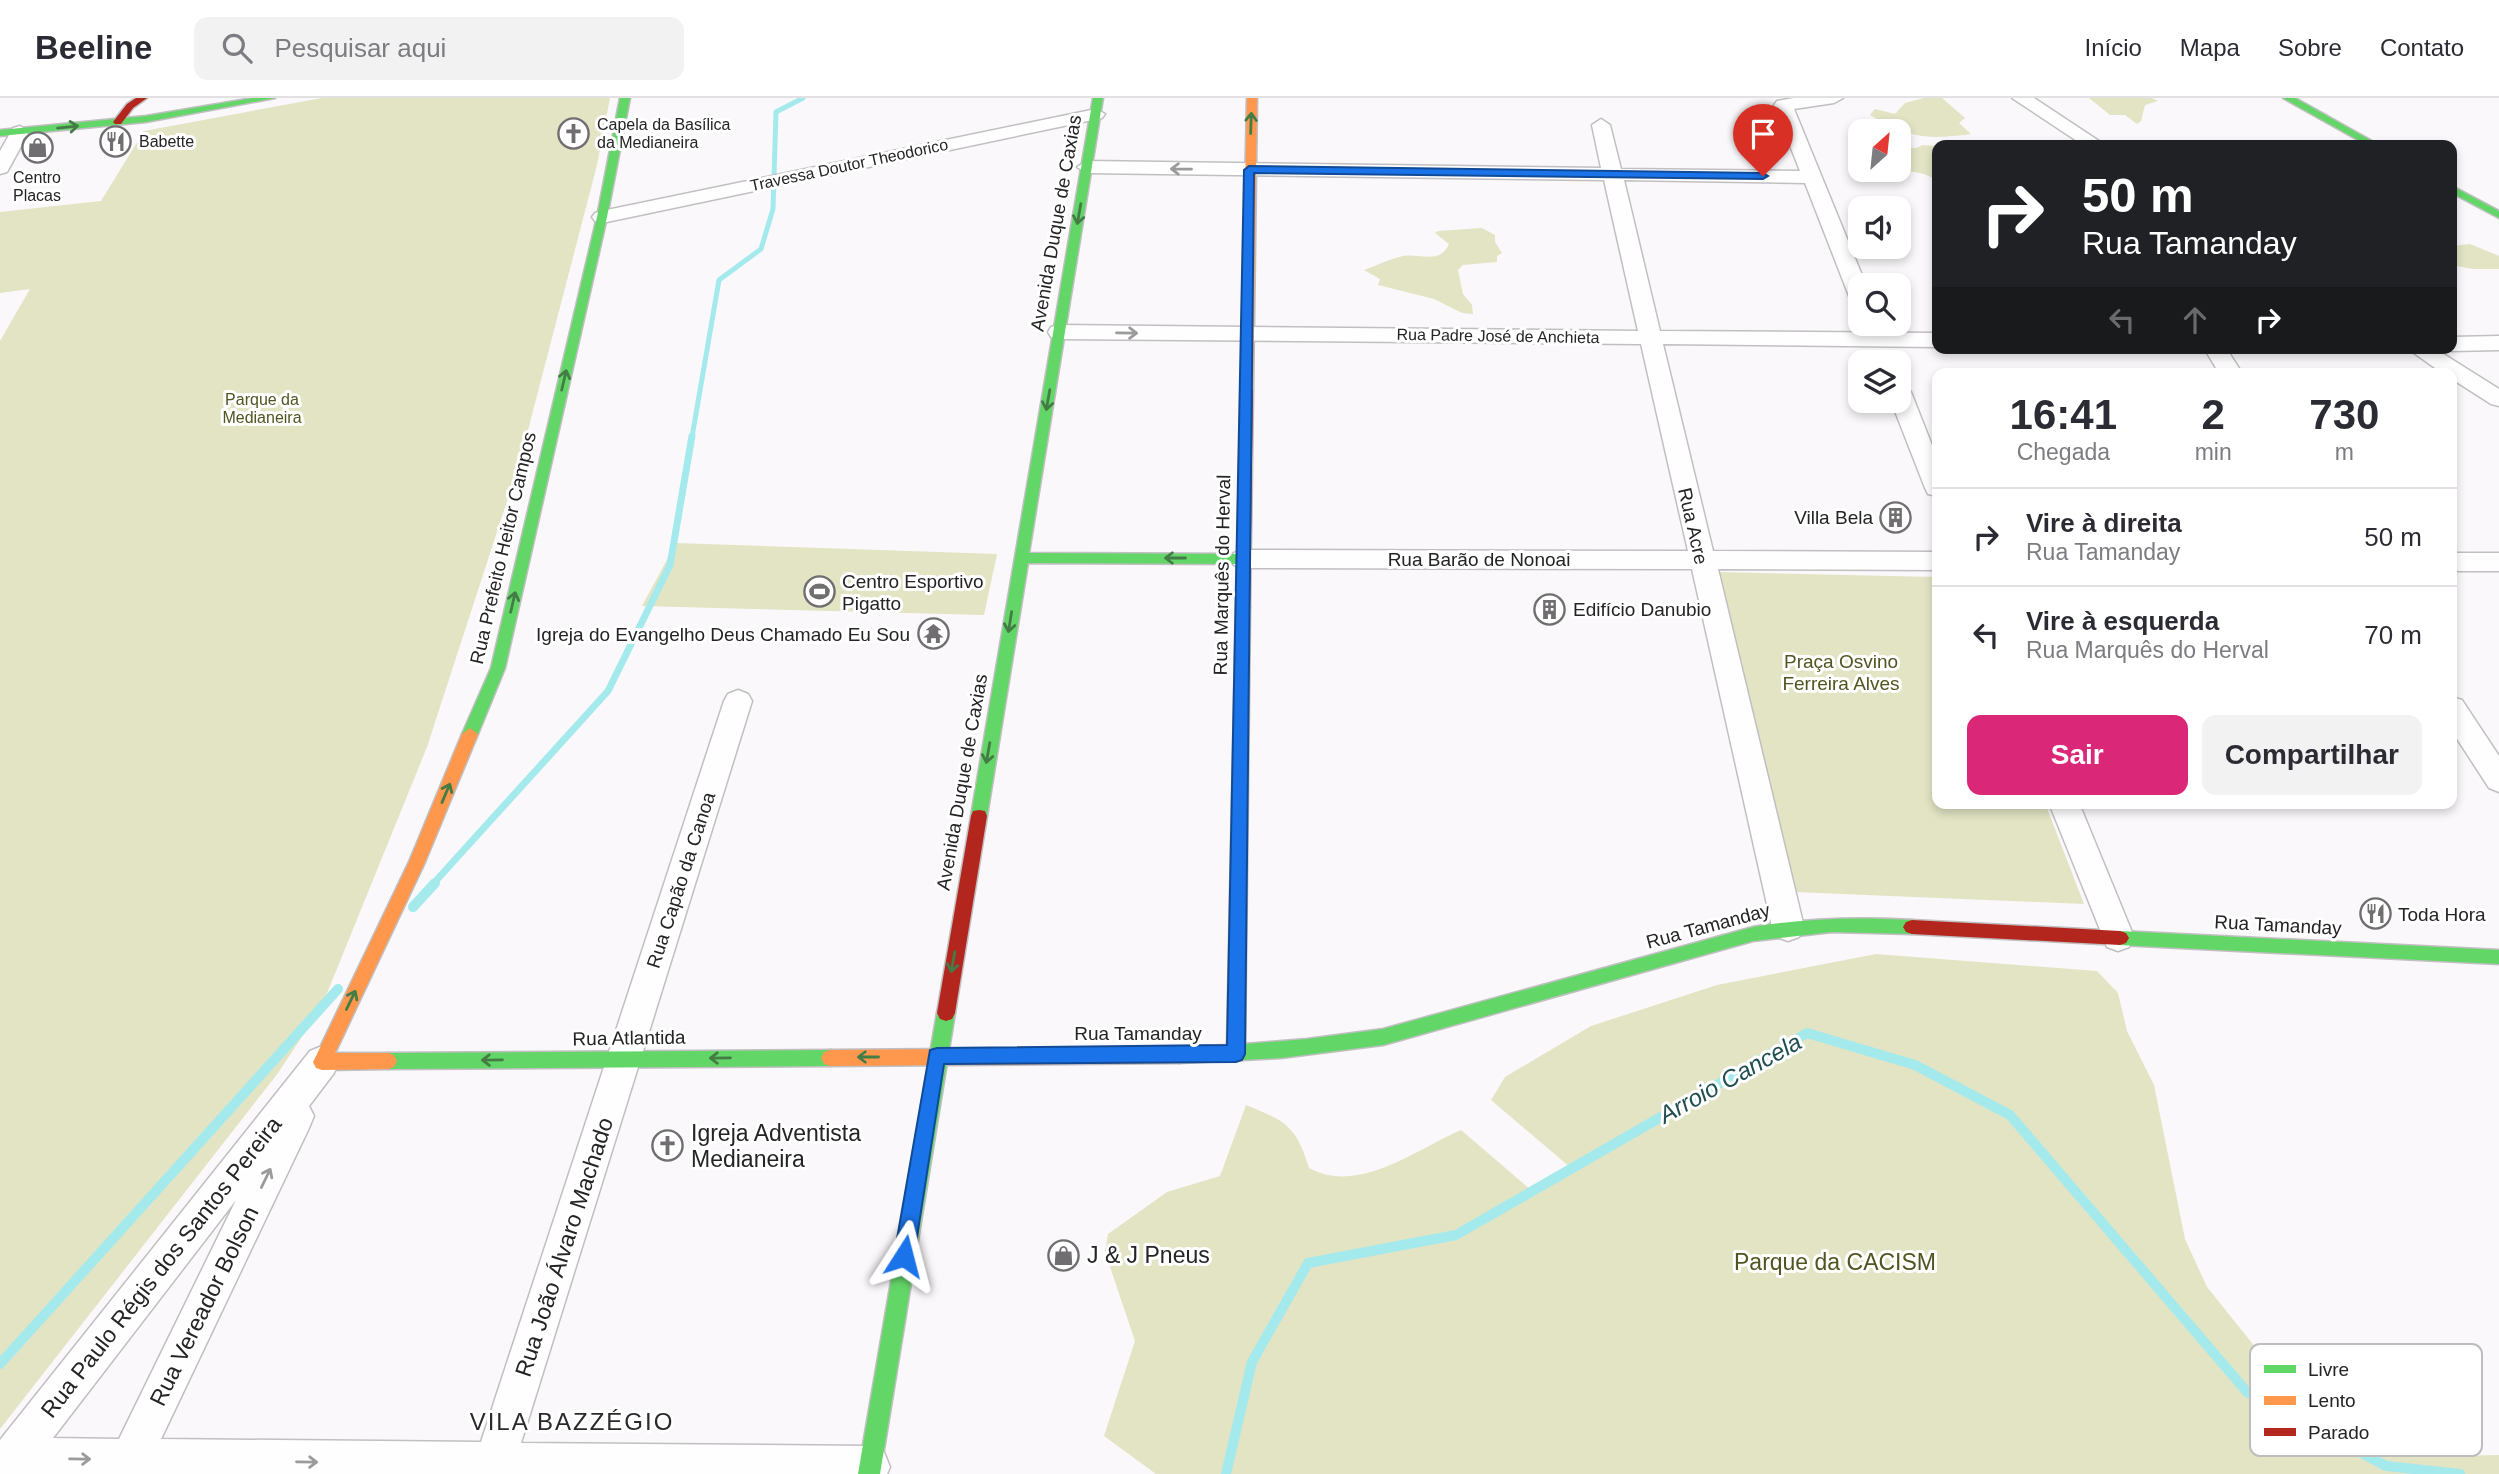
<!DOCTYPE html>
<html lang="pt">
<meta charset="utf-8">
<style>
:root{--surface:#fff;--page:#f2f2f3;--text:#2b2b33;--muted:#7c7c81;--line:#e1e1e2;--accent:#db2777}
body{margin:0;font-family:Arial,sans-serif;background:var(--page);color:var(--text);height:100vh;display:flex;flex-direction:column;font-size:26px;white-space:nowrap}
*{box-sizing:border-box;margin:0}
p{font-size:23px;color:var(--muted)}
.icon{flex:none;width:38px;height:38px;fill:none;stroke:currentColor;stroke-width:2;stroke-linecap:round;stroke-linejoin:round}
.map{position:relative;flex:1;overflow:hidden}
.sheet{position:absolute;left:1932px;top:270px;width:525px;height:441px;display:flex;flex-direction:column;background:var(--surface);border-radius:14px;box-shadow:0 4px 10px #0003}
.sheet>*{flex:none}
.top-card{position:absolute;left:1932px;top:42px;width:525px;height:214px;border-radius:14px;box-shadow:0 4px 10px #0003;background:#202124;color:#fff;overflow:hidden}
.needle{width:46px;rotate:27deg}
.buttons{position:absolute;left:1848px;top:21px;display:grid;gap:14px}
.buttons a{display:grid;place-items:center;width:63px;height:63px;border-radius:14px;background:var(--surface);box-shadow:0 4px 10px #0003;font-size:35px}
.pin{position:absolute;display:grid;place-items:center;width:60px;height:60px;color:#fff;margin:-72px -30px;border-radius:50% 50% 50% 0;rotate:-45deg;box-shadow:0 0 7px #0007}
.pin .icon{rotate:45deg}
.me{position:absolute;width:77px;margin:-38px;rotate:9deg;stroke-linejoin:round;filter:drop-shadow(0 0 5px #0008)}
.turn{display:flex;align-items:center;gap:24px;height:147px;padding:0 35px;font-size:32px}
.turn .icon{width:91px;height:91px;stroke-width:2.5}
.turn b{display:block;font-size:49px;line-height:60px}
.lanes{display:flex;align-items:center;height:66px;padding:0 35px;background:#0003;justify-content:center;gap:35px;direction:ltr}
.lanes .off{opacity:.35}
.eta{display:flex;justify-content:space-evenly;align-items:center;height:119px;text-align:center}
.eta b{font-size:42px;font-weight:700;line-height:49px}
.action{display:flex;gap:14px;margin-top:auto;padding:14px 35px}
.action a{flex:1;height:80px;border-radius:14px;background:var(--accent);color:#fff;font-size:28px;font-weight:700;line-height:80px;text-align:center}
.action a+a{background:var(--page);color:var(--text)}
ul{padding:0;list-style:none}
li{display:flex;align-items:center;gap:21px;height:98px;padding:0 35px;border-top:2px solid var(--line)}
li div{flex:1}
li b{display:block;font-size:26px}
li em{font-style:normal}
header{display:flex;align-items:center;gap:42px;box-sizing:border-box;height:98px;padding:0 35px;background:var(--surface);border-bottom:2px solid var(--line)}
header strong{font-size:33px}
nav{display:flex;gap:38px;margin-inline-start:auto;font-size:24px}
.search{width:490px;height:63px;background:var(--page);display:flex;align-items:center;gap:18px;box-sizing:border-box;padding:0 24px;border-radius:14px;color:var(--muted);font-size:26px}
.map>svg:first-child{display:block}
.green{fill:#e2e4c4}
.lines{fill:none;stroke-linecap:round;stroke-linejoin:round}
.stream-far2{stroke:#a4eaed;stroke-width:5}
.stream-far1{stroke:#a4eaed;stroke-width:7}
.stream{stroke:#a4eaed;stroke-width:10}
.street-casing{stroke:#c1bfc1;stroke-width:3}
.fast-casing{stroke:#c1bfc1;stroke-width:3}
.slow-casing{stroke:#c1bfc1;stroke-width:3}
.jam-casing{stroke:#c1bfc1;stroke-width:3}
.street{fill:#fefefe;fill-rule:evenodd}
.fast{fill:#63d668;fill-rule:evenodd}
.slow{fill:#ff974d;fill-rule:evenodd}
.jam{fill:#b3261e;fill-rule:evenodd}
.oneway{stroke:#447c46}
.oneway2{stroke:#9c9b9c}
.route{fill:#1a73e8;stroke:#114b97;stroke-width:2}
.labels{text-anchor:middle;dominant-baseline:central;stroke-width:6;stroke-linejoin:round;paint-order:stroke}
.far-poi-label{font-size:16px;fill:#252325;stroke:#fff;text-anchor:start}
.far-street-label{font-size:16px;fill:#252325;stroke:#fff}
.far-park-label{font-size:16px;fill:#515520;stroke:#fff}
.street-label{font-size:19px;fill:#252325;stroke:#fff}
.poi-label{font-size:19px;fill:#252325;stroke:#fff;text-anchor:start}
.park-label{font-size:19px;fill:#515520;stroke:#fff}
.near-poi-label{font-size:23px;fill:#252325;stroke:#fff;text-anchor:start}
.near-street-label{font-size:23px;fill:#252325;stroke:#fff}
.near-park-label{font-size:23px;fill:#515520;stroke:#fff}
.near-water-label{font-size:24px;font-style:italic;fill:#204e50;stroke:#fff}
.near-neighbourhood-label{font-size:24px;letter-spacing:2px;fill:#2b292c;stroke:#fff}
.key{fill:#fff;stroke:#bebdbe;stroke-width:2}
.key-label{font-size:19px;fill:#252325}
</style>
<header>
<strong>Beeline</strong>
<div class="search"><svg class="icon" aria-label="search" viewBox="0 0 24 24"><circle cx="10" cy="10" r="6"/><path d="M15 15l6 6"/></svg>Pesquisar aqui</div>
<nav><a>Início</a><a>Mapa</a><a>Sobre</a><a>Contato</a></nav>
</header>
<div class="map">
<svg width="2499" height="1376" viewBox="0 0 2499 1376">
<rect width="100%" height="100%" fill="#faf8fa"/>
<g class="green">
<path d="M322,0h288l-13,67 -77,296 -93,286 -106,261 -43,65 -278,356v-1088l30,-52 -30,4v-81l101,-11 43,-70z"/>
<path d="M1924,0h18l23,20 -6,5 12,11c-48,6 -58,4 -101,-19l5,-6 20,5 10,-11z"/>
<path d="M2089,0h63l6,3 -13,4 -4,16 -4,3 -12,-9h-15z"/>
<path d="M1923,47l14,1v35c-12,-11 -36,-10 -52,-11h14v-23l17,1z"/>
<path d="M1482,130l13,7v7l7,11 -5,3v6l-34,3 -5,5 5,24 9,11 1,9 -11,-1 -28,-14 -56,-14 2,-6 -16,-9c13,-5 26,-11 39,-14 17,-3 37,9 46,-12l-14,-11 3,-2z"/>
<path d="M2470,146l29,12v13h-27l-20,-4v-19z"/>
<path d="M676,445l321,11 -13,61 -342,-9z"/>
<path d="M1717,474l220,5v226h108l39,101 -290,-12z"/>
<path d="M1876,856l221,17 21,22 9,38 27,54 31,154 22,48 73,91 63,43 105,35 51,-1v19h-1343l-52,-38 31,-95 -30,-89 3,-18 59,-42 53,-16 26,-71c39,16 50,20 63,63 50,27 106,-18 152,-38l71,61 39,-23 -80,-68 14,-23 86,-51 126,-41z"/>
</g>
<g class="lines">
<path class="stream-far2" d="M692,339l27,-157 42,-31 12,-40 3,-97 27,-14"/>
<path class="stream-far1" d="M433,786l175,-193 62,-126 22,-129"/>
<g class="stream">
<path d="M413,809l22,-24"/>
<path d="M0,1266l338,-375"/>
<path d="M1226,1376l26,-112 56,-99 148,-28 351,-202 108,32 95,50 237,277 139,74 74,8"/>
</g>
<defs>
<g id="street">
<path d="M1794,0h49l-9,5 -40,6 72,176h-6v17l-8,-1 -3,-5 -44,-113 -181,-3 36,151 277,2v14l-274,-3 50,207 224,1v18l-219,-1 86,358 -5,10 -11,4 -11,-4 -5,-10 -80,-358 -449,-1 -9,-3 -4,-6 4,-6 9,-3 445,1 -47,-207 -582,-5 -8,-2 -3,-5 3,-5 8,-2 579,6 -34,-151 -517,-7 -10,-6 10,-6 514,7 -9,-43 9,-6 9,6 11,44 179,2 -26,-66 3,-4z"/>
<path d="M2012,0h22l71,47h-22z"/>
<path d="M1096,11l9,5 -3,4 -500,105 -7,-2 -3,-4 3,-4 7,-2z"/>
<path d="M20,28l9,6 -22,40 -7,2v-23l13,-23z"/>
<path d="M2499,238v14l-47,1 -8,-3h8v-11z"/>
<path d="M2204,250h22l16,25h-23z"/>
<path d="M2407,250h27l65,41v17l-8,-2 -39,-25v-6h-10z"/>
<path d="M1899,287l8,2 4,5 26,66v38l-9,-2 -3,-6 -34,-87h8z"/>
<rect x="2452" y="455" width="47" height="18"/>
<path d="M738,592l10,4 4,7 -231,742 348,3 15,6 6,15 -3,7h-887v-34l310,-389 12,-5 12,5 5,11 -5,11 -25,33 5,10 -5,12 -148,311 320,3 243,-741 4,-7zM236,1102l-117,239 -66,-1z"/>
<path d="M2452,599l10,3 37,56v36l-10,-4 -37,-57z"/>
<path d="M2049,705h30l55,134 -5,10 -11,4 -11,-4z"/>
</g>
<g id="fast">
<path d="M253,0h22l-129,24 -146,14v-6l146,-14z"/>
<path d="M620,0h10l-23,119 -102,451 -27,66 -8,6 -8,-6 29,-66 106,-451z"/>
<path d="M1093,0h10l-74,455 214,1 7,5 -7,5 -215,-1 -41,253 -2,5h-12l-2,-5z"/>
<path d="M2283,0h12l84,47h-12z"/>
<path d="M2452,88l47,25v7l-47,-25z"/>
<path d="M1243,504l7,5 -5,437 62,-5 76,-10 370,-102c53,-9 105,-10 159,-7l6,2 3,5 -3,5 -6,2 -80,-2 -79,9 -370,104 -102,13 -102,5 -6,-2 -3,-6 3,-6 6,-2 48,-2 9,-438z"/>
<path d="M2120,833l379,19v14l-379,-19 -6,-2 -3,-5 3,-5z"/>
<path d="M946,907l6,2 3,6 -75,461h-22l79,-461 3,-6z"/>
<path d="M830,952l6,2 3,6 -3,6 -6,2 -442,3 -6,-2 -3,-6 3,-6 6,-2z"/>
</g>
<g id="slow">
<path d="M1247,0h10l-4,292 -6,4 -6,-4z"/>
<path d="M470,630l8,6 -53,128 -90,191h53l6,2 3,6 -3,6 -6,2 -66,1 -6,-2 -3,-6 3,-6 93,-194 53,-128z"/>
<path d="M1179,949l6,2 3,6 -3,6 -6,2 -349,3 -6,-2 -3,-6 3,-6 6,-2z"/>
</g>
<g id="jam">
<path d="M136,0h11l-14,10 -12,16h-6l-2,-2 14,-18z"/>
<path d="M1247,288l6,4 -3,217 -7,5 -7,-5 5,-217z"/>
<path d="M979,712l6,1 2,5 -32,197 -3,6 -6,2 -6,-2 -3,-6 34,-197 2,-5z"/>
<path d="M1912,822l208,11 6,2 3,5 -3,5 -6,2 -208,-11 -6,-2 -3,-5 3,-5z"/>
</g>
</defs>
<use href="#street" class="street-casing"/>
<use href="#fast" class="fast-casing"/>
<use href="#slow" class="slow-casing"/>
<use href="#jam" class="jam-casing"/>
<use href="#street" class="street"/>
<use href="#fast" class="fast"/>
<use href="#slow" class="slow"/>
<use href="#jam" class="jam"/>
</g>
<defs><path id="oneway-shaft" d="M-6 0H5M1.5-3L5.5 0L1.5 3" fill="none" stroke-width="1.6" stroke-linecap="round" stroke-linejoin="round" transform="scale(1.75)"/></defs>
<g class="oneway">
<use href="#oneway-shaft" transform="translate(1251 25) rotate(-88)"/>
<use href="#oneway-shaft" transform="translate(68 29) rotate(-6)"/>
<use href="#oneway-shaft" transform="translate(1079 116) rotate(100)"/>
<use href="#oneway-shaft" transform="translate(564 282) rotate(-77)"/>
<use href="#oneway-shaft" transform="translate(1048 302) rotate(100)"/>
<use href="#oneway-shaft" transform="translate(1175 460) rotate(-180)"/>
<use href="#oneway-shaft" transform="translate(513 504) rotate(-77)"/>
<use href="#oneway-shaft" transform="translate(1010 524) rotate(99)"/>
<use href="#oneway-shaft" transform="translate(988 655) rotate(100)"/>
<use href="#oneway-shaft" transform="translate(446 695) rotate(-67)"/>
<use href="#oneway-shaft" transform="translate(953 864) rotate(100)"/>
<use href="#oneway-shaft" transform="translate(351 902) rotate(-64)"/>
<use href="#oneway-shaft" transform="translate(868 959) rotate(180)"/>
<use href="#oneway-shaft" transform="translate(720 960) rotate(179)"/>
<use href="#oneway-shaft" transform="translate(492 962) rotate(179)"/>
</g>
<g class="oneway2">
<use href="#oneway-shaft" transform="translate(1181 71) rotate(-179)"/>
<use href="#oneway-shaft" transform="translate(1127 235) rotate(1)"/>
<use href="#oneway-shaft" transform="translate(266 1080) rotate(-64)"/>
<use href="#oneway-shaft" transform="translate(80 1361) rotate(1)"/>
<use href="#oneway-shaft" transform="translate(307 1364) rotate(1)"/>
</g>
<path class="route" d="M1249,68l514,7 5,3 -5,3 -509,-6 -9,881 -3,6 -6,2 -292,2 -30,192 -3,7 -7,3 -7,-3 -3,-7 36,-206 7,-2 290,-3 17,-875z"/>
<defs>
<symbol id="church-ring" viewBox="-11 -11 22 22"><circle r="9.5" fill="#fff" stroke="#706e70" stroke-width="1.5"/><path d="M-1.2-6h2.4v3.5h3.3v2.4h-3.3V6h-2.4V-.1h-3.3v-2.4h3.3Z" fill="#706e70"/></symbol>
<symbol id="restaurant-ring" viewBox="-11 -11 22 22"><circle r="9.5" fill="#fff" stroke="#706e70" stroke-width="1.5"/><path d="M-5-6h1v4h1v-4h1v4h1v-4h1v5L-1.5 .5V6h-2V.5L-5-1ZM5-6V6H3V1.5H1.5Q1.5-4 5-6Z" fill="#706e70"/></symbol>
<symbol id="shop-ring" viewBox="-11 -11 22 22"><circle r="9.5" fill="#fff" stroke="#706e70" stroke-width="1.5"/><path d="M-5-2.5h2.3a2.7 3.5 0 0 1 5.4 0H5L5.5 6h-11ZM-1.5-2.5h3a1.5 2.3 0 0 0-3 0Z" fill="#706e70"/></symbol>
<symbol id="building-ring" viewBox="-11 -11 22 22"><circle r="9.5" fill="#fff" stroke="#706e70" stroke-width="1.5"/><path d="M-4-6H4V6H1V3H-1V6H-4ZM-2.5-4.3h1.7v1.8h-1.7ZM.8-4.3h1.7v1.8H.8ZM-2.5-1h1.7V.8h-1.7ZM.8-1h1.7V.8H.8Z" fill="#706e70"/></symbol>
<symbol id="stadium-ring" viewBox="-11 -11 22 22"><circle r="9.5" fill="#fff" stroke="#706e70" stroke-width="1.5"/><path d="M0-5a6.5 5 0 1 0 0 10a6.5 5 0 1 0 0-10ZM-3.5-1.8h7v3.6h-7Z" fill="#706e70"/></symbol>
<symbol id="temple-ring" viewBox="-11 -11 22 22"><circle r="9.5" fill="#fff" stroke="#706e70" stroke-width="1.5"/><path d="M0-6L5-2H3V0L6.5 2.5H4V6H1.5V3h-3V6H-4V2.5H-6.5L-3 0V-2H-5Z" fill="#706e70"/></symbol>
</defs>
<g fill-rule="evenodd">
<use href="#church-ring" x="556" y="18" width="35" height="35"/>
<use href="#restaurant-ring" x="98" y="26" width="35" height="35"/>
<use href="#shop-ring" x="20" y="32" width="35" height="35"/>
<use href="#building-ring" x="1878" y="402" width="35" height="35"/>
<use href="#stadium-ring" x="802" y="476" width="35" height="35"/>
<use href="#building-ring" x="1532" y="494" width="35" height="35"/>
<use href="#temple-ring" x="916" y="518" width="35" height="35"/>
<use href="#restaurant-ring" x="2358" y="798" width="35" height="35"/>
<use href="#church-ring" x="650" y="1030" width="35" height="35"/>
<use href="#shop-ring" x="1046" y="1140" width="35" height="35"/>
</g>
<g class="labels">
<g class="far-poi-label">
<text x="597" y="26">Capela da Basílica<tspan x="597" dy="18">da Medianeira</tspan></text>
<text x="139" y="43">Babette</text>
<text x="37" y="79" text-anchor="middle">Centro<tspan x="37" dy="18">Placas</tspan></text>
</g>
<g class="far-street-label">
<text transform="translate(849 67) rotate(-12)">Travessa Doutor Theodorico</text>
<text transform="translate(1498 238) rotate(1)">Rua Padre José de Anchieta</text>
</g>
<g class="far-park-label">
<text x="262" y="301">Parque da<tspan x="262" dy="18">Medianeira</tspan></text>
</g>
<g class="street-label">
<text transform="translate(1056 125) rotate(-80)">Avenida Duque de Caxias</text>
<text transform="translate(1693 428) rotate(77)">Rua Acre</text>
<text transform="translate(503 450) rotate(-77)">Rua Prefeito Heitor Campos</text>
<text x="1479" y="461">Rua Barão de Nonoai</text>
<text transform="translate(1222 477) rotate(-89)">Rua Marquês do Herval</text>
<text transform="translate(962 684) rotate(-80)">Avenida Duque de Caxias</text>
<text transform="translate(681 782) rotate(-72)">Rua Capão da Canoa</text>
<text transform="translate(2278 827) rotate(3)">Rua Tamanday</text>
<text transform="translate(1708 828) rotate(-15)">Rua Tamanday</text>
<text x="1138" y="935">Rua Tamanday</text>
<text transform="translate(629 940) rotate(-1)">Rua Atlantida</text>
</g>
<g class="poi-label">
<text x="1873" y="419" text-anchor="end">Villa Bela</text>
<text x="842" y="483">Centro Esportivo<tspan x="842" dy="22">Pigatto</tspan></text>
<text x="1573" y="511">Edifício Danubio</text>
<text x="910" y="536" text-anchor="end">Igreja do Evangelho Deus Chamado Eu Sou</text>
<text x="2398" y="816">Toda Hora</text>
</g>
<g class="park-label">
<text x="1841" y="563">Praça Osvino<tspan x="1841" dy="22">Ferreira Alves</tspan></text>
</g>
<g class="near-poi-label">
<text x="691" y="1035">Igreja Adventista<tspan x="691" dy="26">Medianeira</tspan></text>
<text x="1087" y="1157">J &amp; J Pneus</text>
</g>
<g class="near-street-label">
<text transform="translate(564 1149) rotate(-72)">Rua João Álvaro Machado</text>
<text transform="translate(161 1169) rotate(-52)">Rua Paulo Régis dos Santos Pereira</text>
<text transform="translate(204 1208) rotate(-64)">Rua Vereador Bolson</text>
</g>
<g class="near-park-label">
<text x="1835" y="1164">Parque da CACISM</text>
</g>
<g class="near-water-label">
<text transform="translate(1730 980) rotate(-29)">Arroio Cancela</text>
</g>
<g class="near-neighbourhood-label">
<text x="572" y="1323">VILA BAZZÉGIO</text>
</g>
</g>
<rect x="2250" y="1246" width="232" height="112" rx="10" class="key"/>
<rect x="2264" y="1267" width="32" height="8" fill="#63d668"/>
<rect x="2264" y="1298" width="32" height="9" fill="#ff974d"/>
<rect x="2264" y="1330" width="32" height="8" fill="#b3261e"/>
<g class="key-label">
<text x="2308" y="1278">Livre</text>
<text x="2308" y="1309">Lento</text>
<text x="2308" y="1341">Parado</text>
</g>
</svg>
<div class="buttons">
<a><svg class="needle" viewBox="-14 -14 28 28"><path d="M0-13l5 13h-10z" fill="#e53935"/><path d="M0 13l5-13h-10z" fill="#7c7c81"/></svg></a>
<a><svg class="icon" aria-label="sound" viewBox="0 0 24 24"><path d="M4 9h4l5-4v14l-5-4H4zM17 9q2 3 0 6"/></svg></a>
<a><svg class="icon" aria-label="search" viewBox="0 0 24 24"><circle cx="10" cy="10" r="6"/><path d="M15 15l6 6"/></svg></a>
<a><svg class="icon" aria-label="layers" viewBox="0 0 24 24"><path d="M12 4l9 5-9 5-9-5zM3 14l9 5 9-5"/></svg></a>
</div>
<div class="pin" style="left:1763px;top:78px;background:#d93025"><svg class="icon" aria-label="arrive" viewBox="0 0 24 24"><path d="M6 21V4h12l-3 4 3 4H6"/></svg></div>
<svg class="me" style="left:904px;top:1158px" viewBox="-20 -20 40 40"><path d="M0-17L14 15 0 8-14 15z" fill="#1a73e8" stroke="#fff" stroke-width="4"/></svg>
<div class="top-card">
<div class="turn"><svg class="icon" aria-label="right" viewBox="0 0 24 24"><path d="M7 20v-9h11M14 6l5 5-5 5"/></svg><div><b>50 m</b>Rua Tamanday</div></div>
<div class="lanes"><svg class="icon off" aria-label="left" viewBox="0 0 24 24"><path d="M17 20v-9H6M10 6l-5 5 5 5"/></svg><svg class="icon off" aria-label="ahead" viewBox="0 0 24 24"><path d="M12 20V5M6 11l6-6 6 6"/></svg><svg class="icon" aria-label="right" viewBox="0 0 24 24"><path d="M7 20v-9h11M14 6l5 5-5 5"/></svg></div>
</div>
<section class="sheet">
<div class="eta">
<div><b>16:41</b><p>Chegada</p></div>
<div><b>2</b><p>min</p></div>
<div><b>730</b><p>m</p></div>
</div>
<ul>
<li><svg class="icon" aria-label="right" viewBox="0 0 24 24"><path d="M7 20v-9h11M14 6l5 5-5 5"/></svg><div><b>Vire à direita</b><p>Rua Tamanday</p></div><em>50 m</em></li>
<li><svg class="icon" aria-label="left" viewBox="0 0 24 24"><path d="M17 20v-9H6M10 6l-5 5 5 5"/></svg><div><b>Vire à esquerda</b><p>Rua Marquês do Herval</p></div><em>70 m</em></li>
</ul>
<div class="action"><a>Sair</a><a>Compartilhar</a></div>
</section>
</div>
